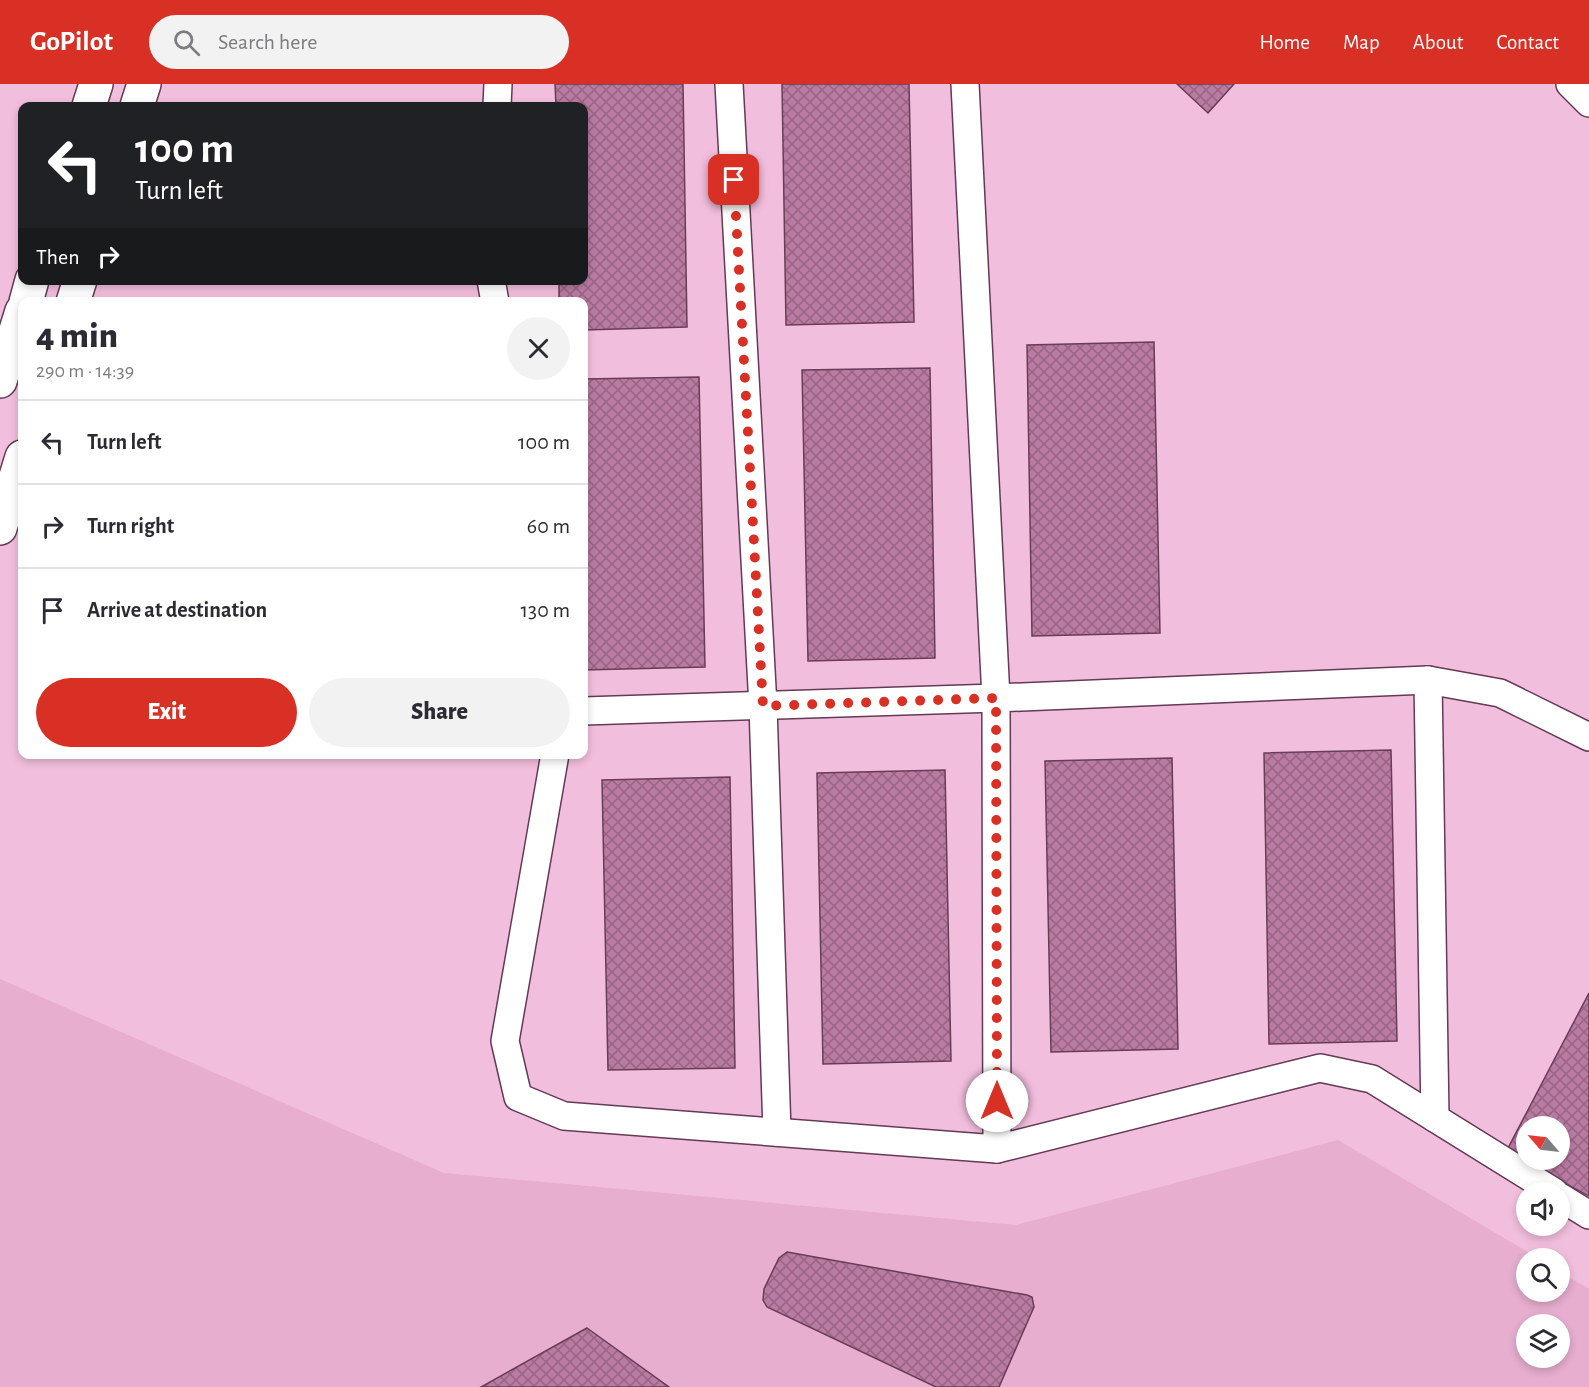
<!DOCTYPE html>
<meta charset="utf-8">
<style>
:root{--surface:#fff;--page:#f2f2f3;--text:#2b2b33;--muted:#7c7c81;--line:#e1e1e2;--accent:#d93025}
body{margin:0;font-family:"Alegreya Sans",sans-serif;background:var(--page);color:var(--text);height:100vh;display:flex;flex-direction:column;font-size:22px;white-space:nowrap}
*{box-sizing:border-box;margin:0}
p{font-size:20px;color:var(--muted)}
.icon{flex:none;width:33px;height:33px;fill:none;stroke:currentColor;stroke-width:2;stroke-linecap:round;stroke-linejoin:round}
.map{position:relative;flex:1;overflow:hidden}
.drawer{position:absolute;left:18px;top:213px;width:570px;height:462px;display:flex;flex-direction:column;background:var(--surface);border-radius:12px;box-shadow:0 3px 9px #0003}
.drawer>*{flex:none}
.hud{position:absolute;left:18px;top:18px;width:570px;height:183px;border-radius:12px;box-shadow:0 3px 9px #0003;background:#202124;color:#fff;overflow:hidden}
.needle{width:39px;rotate:298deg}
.fabs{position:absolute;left:1516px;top:1032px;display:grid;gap:12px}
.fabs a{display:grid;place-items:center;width:54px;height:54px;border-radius:50%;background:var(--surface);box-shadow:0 3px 9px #0003;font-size:30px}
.pin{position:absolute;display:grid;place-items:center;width:51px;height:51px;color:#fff;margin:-26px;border-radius:12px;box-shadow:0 3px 9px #0006}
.me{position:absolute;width:66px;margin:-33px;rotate:0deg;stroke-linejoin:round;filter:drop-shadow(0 0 4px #0008)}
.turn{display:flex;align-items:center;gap:21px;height:126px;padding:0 18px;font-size:27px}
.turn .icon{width:78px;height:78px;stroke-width:2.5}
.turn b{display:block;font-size:42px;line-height:51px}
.then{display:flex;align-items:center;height:57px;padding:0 18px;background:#0003;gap:12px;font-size:22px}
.round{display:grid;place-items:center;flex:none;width:63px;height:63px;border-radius:32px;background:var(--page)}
.headline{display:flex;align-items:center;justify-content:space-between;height:102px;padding:0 18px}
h1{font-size:36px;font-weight:800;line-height:45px}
.button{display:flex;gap:12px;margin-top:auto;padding:12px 18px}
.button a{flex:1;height:69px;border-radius:36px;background:var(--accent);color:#fff;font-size:24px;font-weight:800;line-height:69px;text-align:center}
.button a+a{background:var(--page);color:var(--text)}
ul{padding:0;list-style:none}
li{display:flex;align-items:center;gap:18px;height:84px;padding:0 18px;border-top:2px solid var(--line)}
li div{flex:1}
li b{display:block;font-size:22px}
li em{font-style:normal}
header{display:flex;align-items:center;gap:36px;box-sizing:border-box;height:84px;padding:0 30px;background:var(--accent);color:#fff}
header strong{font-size:28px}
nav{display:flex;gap:33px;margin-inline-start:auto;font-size:21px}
.search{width:420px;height:54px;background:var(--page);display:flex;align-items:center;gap:15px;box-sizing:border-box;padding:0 21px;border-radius:33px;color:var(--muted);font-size:22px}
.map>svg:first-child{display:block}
.built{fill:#e7aecf;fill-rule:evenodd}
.building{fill:url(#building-cross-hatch);stroke:#683d58;stroke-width:1.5;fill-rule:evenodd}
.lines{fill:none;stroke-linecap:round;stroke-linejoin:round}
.minor-casing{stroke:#643a54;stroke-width:30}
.primary-casing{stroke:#643a54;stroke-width:36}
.minor{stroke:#fff;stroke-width:27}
.primary{stroke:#fff;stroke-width:33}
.route{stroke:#d93025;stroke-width:10;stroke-dasharray:0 18}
</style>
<header>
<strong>GoPilot</strong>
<div class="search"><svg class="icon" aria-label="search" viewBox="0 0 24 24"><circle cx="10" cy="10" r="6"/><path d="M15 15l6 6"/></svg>Search here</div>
<nav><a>Home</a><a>Map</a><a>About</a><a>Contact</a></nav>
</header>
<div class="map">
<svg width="1589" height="1303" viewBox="0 0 1589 1303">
<defs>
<pattern id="building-cross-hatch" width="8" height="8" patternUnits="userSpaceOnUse" patternTransform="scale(1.5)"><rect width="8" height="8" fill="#ba7ba2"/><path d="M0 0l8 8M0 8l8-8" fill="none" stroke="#966383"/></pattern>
</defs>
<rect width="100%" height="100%" fill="#f2bedd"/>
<path class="built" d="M0,895l444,194 572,52 322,-85 200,118h-11v34h33v-20l29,17v98h-1589zM1527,1240h33v34h-33z"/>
<g class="building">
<path d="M555,0h128l4,243 -103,3v-28h-25v-22h25v-174h-28z"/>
<path d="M782,0h127l5,238 -128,3z"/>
<path d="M1177,0h57l-26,29z"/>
<path d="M1154,258l6,291 -128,3 -5,-291z"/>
<path d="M930,284l5,290 -127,3 -6,-291z"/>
<path d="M699,293l6,290 -121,3v-291z"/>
<path d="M1391,666l6,291 -128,3 -5,-291z"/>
<path d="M1172,674l6,291 -127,3 -6,-291z"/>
<path d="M945,686l6,291 -128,3 -6,-291z"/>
<path d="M730,693l5,291 -127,2 -6,-290z"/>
<path d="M1589,909v203l-83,-44zM1527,1042h33v34h-33z"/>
<path d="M787,1168l240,43 5,2 2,10 -35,80h-63l-169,-80 -4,-7 1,-11 15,-31z"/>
<path d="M587,1244l82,59h-188z"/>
</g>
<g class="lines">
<defs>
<g id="minor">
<path d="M729,0l34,622 14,426"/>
<path d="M965,0l31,614 1,451"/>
<path d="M1570,0l19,19"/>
<path d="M497,22l1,-22"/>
<path d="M491,196l4,22"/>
<path d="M1428,596l7,438"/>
<path d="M584,627l412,-13 432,-18 72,13 89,44"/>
<path d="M555,670l-50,287 13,56 46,19 433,33 323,-81 52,11 182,113"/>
<path d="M1560,1113l29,18"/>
</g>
<g id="primary">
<path d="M89,22l7,-22"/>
<path d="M137,22l7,-22"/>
<path d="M26,218l6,-22"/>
<path d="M73,218l7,-22"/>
<path d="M0,297l22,-70"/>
<path d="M0,444l22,-71"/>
</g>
</defs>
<use href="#minor" class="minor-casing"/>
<use href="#primary" class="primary-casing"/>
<use href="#minor" class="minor"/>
<use href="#primary" class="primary"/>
</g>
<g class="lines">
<path class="route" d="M734,96l29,526 233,-8 1,403"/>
</g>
</svg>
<div class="fabs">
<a><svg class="needle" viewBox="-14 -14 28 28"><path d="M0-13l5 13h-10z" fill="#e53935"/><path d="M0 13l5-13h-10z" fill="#7c7c81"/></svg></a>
<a><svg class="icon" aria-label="sound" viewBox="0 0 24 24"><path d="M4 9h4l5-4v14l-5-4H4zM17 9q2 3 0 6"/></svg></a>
<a><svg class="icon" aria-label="search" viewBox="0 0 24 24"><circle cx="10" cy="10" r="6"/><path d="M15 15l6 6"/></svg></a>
<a><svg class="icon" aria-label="layers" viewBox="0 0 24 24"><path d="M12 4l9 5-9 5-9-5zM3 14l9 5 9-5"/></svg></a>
</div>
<div class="pin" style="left:734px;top:96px;background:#d93025"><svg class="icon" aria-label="arrive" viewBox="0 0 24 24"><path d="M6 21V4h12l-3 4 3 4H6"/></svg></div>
<svg class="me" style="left:997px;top:1017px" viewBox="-20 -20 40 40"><circle r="19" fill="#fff"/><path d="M0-13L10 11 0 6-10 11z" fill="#d93025"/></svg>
<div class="hud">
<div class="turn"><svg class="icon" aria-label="left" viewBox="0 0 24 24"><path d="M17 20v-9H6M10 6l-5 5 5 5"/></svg><div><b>100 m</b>Turn left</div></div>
<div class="then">Then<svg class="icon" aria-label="right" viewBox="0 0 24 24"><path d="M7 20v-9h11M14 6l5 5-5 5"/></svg></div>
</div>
<section class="drawer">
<div class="headline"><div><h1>4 min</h1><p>290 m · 14:39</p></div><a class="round"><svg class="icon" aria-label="close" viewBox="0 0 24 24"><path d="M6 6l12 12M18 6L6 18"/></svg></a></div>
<ul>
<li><svg class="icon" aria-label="left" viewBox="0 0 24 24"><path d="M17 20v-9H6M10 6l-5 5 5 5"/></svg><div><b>Turn left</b></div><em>100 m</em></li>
<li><svg class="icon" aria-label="right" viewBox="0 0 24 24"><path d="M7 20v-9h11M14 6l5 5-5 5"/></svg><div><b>Turn right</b></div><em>60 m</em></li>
<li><svg class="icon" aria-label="arrive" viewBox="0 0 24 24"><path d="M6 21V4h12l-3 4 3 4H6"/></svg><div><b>Arrive at destination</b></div><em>130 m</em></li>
</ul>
<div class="button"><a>Exit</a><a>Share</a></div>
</section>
</div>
